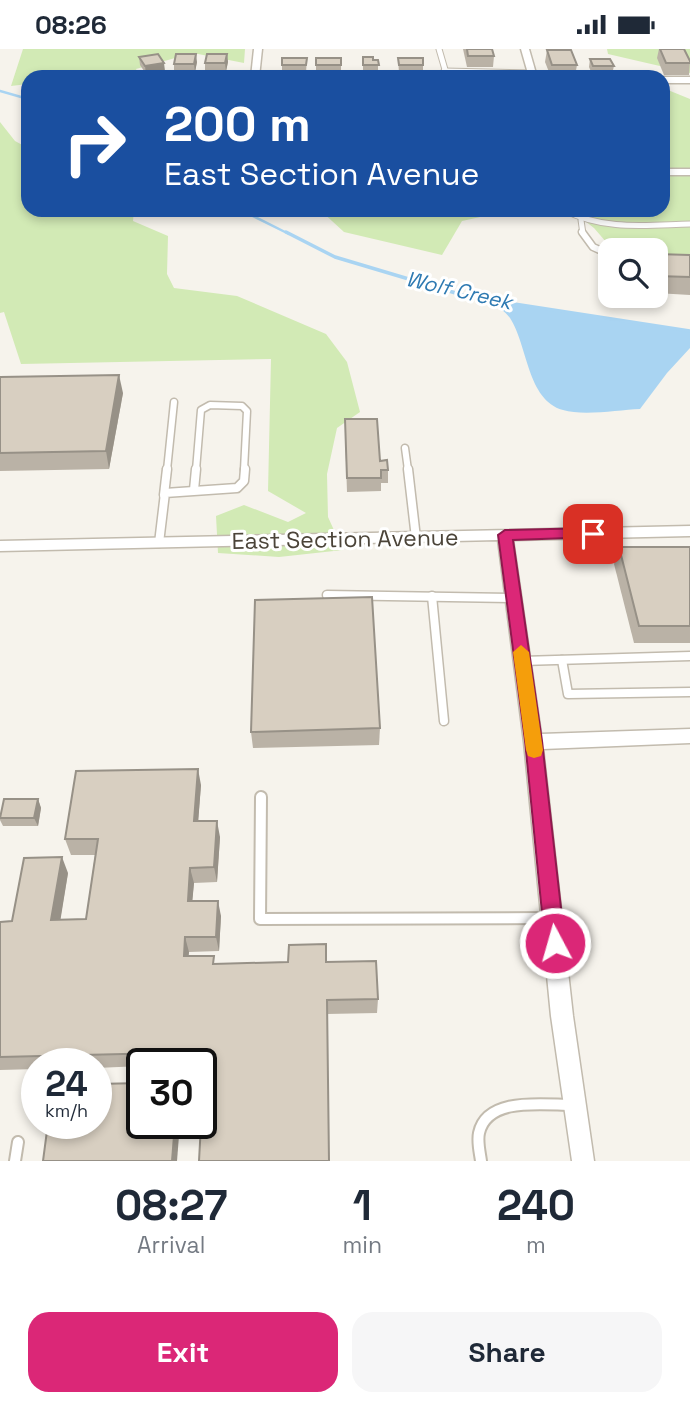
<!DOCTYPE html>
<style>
:root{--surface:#fff;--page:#f6f6f7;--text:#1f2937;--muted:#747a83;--accent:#db2777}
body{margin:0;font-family:"Space Grotesk",sans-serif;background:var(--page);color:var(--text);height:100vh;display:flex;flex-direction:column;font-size:26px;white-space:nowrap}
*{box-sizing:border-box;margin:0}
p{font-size:23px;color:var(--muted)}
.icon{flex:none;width:38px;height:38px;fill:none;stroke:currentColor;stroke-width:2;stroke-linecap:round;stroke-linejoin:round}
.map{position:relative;height:1112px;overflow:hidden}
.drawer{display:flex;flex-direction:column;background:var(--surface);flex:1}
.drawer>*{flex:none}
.banner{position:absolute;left:21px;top:21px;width:649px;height:147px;border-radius:21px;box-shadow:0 4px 10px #0003;background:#1a4fa0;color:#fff;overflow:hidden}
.fabs{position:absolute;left:598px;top:189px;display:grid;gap:14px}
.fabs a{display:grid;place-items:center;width:70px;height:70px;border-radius:14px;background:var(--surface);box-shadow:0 4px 10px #0003;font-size:35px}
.speed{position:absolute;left:21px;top:999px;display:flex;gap:14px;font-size:35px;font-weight:700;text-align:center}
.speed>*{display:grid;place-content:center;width:91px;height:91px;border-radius:50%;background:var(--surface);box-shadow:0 4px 10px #0003;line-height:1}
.speed small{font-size:18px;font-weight:400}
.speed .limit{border:4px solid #111;border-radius:10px;background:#fff;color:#111}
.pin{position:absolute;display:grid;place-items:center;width:60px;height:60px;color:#fff;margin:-30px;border-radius:14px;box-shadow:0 4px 10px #0006}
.me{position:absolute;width:77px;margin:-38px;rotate:354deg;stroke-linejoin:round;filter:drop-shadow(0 0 5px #0008)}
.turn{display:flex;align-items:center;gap:24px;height:147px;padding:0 28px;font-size:32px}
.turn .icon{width:91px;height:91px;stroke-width:2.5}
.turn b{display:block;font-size:49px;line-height:60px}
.eta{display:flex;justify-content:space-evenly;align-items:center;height:119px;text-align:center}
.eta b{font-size:42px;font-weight:700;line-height:49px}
.cta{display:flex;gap:14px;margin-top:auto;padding:14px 28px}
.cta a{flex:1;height:80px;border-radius:21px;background:var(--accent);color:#fff;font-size:28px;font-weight:700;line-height:80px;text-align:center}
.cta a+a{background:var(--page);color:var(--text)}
.status{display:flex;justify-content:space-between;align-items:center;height:49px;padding:0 35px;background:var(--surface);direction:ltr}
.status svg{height:19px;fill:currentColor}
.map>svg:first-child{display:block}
.green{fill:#d2eab5}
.water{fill:#a9d4f2}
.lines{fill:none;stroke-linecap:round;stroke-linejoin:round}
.stream-far1{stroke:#a9d4f2;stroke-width:2.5}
.stream{stroke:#a9d4f2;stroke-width:3.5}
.service-far3-casing{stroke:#c2bbae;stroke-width:7}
.service-far2-casing{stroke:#c2bbae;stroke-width:9}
.service-far1-casing{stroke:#c2bbae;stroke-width:11}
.service-casing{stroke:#c2bbae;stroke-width:14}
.minor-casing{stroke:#c2bbae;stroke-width:3}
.service-far3{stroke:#fff;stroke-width:5}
.service-far2{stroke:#fff;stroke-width:6}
.service-far1{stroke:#fff;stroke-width:8}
.service{stroke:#fff;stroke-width:10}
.minor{fill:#fff;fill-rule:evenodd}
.wall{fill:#bab2a6}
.shaded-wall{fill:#979187}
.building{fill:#d8cfc1;stroke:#979187;stroke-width:2}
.route{fill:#db2777;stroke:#8e194d;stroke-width:2}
.slow{fill:#f59e0b}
.labels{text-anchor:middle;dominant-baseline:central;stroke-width:6;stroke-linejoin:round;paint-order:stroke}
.far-water-label{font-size:21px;font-style:italic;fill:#2e7ab2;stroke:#fff}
.street-label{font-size:23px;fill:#4b4439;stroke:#fff}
</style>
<div class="status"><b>08:26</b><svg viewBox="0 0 49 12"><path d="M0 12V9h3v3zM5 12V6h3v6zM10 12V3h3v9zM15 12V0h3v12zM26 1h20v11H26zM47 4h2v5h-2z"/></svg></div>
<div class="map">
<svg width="690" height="1112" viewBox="0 0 690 1112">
<rect width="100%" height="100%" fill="#f6f3ec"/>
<g class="green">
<path d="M23,0h222l-1,14 -51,-10 -57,16 4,8h-112v7l-17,2z"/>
<path d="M607,0h83v24l-82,-19z"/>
<path d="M663,39l27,11v156l-34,-1v-4h-43l-19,-22 -23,-18h92z"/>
<path d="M0,73l15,19 13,7v62h106l-1,11 35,15 -1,38 7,14 63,8 89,38 21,28 13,50 -23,16 -10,46 1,43 15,33 -64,7 -61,-4 -2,-37 28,-11 44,17 18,-9 -38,-22 3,-132 -250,5 -17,-52 -4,1z"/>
<path d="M320,161h192l-50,11 -20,34 -98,-23z"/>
</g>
<path class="water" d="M489,251l201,31v17l-23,25 -27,36c-21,1 -57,7 -77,1 -36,-10 -35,-64 -53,-92 -5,-7 -14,-12 -21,-18z"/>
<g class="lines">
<g class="stream-far1">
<path d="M0,42l28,8"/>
<path d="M241,161l48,24"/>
</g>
<path class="stream" d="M286,183l49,25 134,40 221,34"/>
<defs>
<g id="service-far3">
<path d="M439,0l7,24"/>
<path d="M444,22l88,2"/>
<path d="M564,161c40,21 83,15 126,14"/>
<path d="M581,171l2,14"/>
</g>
<g id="service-far2">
<path d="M582,183l11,15 18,8"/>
<path d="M405,399l3,22"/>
<path d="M167,421l7,-68"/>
<path d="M196,421l5,-60 9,-5 32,1 5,5 -3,59"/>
</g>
<g id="service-far1">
<path d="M408,420l8,69"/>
<path d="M194,441l2,-21"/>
<path d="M164,446l3,-26"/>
<path d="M159,494l6,-50 72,-5 7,-7 1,-12"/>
<path d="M327,546l187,3"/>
<path d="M432,547l12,125"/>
<path d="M562,611l6,34 122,-2"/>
<path d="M522,612l168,-5"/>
</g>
<g id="service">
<path d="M261,748l-1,122 290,-1"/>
<path d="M15,1112l3,-19"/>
<path d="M481,1112c-1,-8 -4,-19 -2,-28 8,-37 65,-28 93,-28"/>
</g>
<g id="minor">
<path d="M254,0h8l-3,28h-8z"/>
<path d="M521,0h8l8,28h-8z"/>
<path d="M161,25h36l4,3h-44z"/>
<rect x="663" y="28" width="27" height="6"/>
<rect x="663" y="120" width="27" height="6"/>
<path d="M690,477v10l-177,4 28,194 149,-5v14l-147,6 30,267 21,145h-22l-21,-145 -27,-274 -26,-202 -498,11v-10z"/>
</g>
</defs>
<use href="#service-far3" class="service-far3-casing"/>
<use href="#service-far2" class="service-far2-casing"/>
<use href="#service-far1" class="service-far1-casing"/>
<use href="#service" class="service-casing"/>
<use href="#minor" class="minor-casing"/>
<use href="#service-far3" class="service-far3"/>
<use href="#service-far2" class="service-far2"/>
<use href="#service-far1" class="service-far1"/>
<use href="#service" class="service"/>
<use href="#minor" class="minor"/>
</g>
<g class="wall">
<path d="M463,0h29l2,7 -1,11h-26z"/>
<path d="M659,0h25l6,12 -1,14h-25l-7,-17z"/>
<path d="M547,1l30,15 -2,11 -24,1 -6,-15z"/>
<path d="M227,5l1,8 -2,9h-21v-8z"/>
<path d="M139,8l26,14 -19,3 -6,-9z"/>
<path d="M363,8l10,3h5v13h-15z"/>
<path d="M307,9l-1,15h-24v-8z"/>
<rect x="316" y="9" width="25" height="14"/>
<path d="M398,9l25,7v8h-24z"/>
<path d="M590,10l24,7 -2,8h-20l-3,-7z"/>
<path d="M197,13l-2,10 -21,-1v-7z"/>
<path d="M656,205l34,1v40l-34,-2z"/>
<path d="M0,328l123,16 -14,76 -109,2z"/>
<path d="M345,384l35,28 8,9v13h-7v8l-34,1z"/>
<path d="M619,498h71v96h-56l-20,-79z"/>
<path d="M380,679l-1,17 -126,3 -2,-16z"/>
<path d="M201,736l-3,36 22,16 -3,45 -23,1 -2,18 29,15 -2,35 -30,1 -1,4 27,8 111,-2 52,37 -1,14 -50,1 -123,51 -62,-1v2l-46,2v-4h-59v5l-37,1v2v-150l12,-1 56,-48 -8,47 26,-1 9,-64h-24l-6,-16z"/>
<path d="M38,750l3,9 -3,18h-35l-3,-6v-6z"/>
</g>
<g class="shaded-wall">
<path d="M196,5l1,8 -2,10 -1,-8z"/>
<path d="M227,5l1,8 -2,9 -1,-8z"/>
<path d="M164,14l1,8 -19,3 -1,-8z"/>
<path d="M119,326l4,18 -14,76 -3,-18z"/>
<path d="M198,720l3,16 -4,52 -3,-16z"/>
<path d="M38,750l3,9 -3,18 -4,-8z"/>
<path d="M217,772l3,16 -3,45 -3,-15z"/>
<path d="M62,808l6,16 -10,62 -7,-15z"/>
<path d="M190,819l4,15 -3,33 -3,-15z"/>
<path d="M218,852l3,15 -2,35 -3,-14z"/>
<path d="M185,888l4,15 -2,19 -3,-15z"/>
<path d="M175,1074h5l-3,38h-5z"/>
</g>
<g class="building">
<path d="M467,0h25l2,7h-26z"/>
<path d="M660,0h24l6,12v2h-24z"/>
<path d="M547,1h24l6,15h-25z"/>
<path d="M158,5l6,9 -19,3 -6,-9z"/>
<path d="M176,5h20l-2,10h-20z"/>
<path d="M207,5h20l-2,9h-20z"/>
<path d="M363,8h10v3h5l1,5h-16z"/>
<path d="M282,9h25l-1,7h-24z"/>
<rect x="316" y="9" width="25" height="7"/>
<path d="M398,9h25v7h-24z"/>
<path d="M590,10h20l4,7h-21z"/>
<path d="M656,205l34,1v22l-34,-1z"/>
<path d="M119,326l-13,76 -106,2v-76z"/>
<path d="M345,370h32l3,42 7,-1 1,10h-7v8h-34z"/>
<path d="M619,498h71v79h-51z"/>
<path d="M372,548l8,131 -129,4 4,-132z"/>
<path d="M198,720l-4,52h23l-3,46 -24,1 -2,33h30l-2,36h-31l-1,19h30l-1,8 75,-2 1,-17 37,-1v18l50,-1 2,38 -51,1 2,161h-130l6,-109 -205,5v-135l12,-1 12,-63 38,-1 -11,63 35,-1 12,-80h-33l11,-68z"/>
<path d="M4,750h34l-4,19h-34z"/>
<path d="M142,1034v40h33l-3,38h-129l5,-38h48v-39z"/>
</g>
<path class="route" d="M593,479l5,2 2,4 -2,3 -85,3 29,201 23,202 -3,7 -7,2 -7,-2 -3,-7 -20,-202 -27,-206 7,-5z"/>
<path class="slow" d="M521,596l8,7 14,98 -2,6 -7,2 -6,-2 -2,-6 -13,-98z"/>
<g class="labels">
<g class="far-water-label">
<text transform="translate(459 241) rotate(13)">Wolf Creek</text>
</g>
<g class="street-label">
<text transform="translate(345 490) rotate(-1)">East Section Avenue</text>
</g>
</g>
</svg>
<div class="fabs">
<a><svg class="icon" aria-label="search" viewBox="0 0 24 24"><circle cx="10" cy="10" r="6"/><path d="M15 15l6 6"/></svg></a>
</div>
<div class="speed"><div>24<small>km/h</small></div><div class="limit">30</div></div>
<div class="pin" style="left:593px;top:485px;background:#d93025"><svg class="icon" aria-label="arrive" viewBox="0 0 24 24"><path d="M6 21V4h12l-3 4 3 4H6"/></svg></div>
<svg class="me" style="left:555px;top:894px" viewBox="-20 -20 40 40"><circle r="17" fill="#db2777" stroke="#fff" stroke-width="3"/><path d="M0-11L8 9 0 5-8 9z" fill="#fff"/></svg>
<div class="banner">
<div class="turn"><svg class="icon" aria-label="right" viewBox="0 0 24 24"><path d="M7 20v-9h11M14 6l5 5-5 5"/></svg><div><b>200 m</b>East Section Avenue</div></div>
</div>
</div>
<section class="drawer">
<div class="eta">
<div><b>08:27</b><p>Arrival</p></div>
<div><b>1</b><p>min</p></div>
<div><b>240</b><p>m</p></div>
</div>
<div class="cta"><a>Exit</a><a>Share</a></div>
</section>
